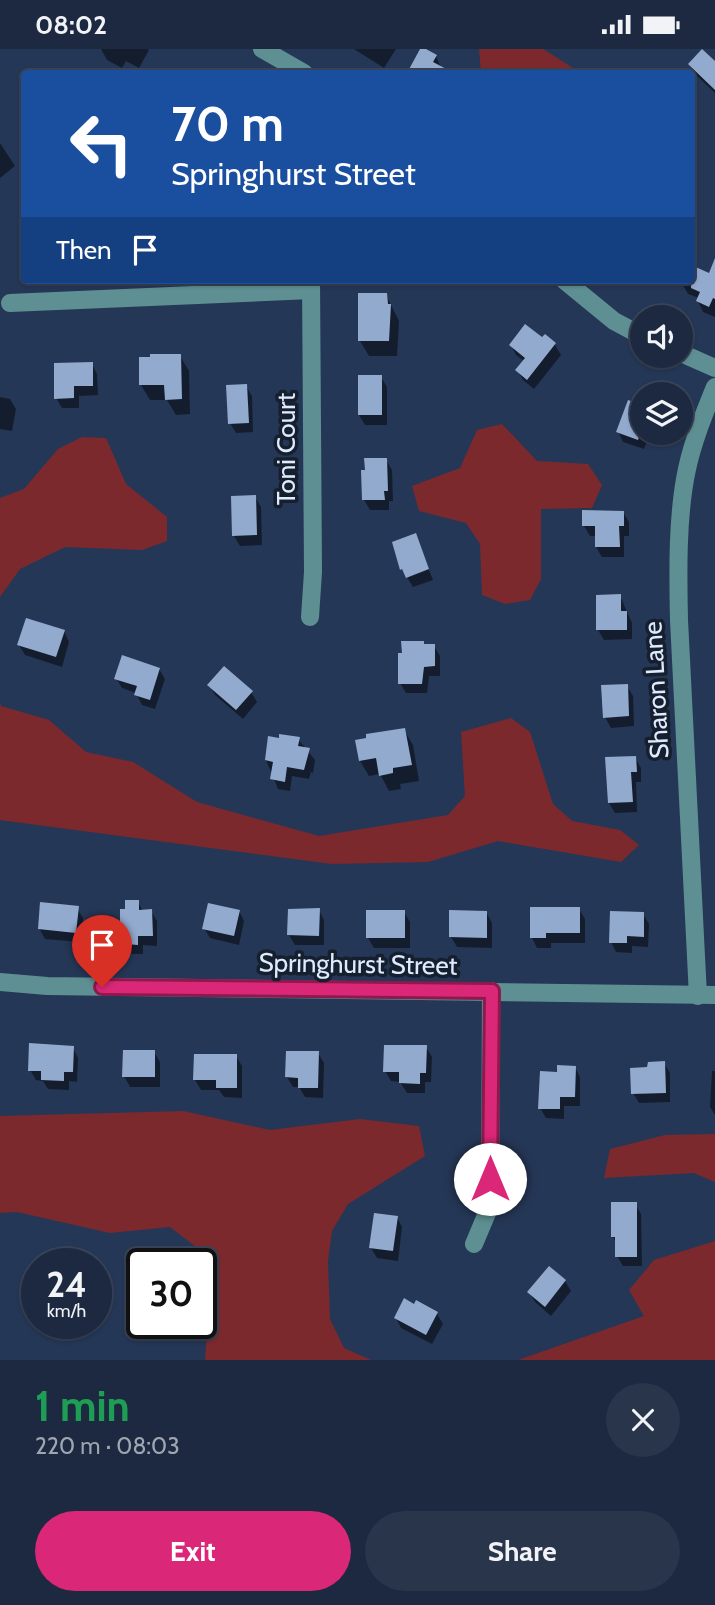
<!DOCTYPE html>
<meta charset="utf-8">
<style>
:root{--surface:#1c2940;--page:#29354b;--text:#f1f3f6;--muted:#a0a6b1;--line:#3a4559;--accent:#db2777}
body{margin:0;font-family:Cabin,sans-serif;background:var(--page);color:var(--text);height:100vh;display:flex;flex-direction:column;font-size:26px;white-space:nowrap}
*{box-sizing:border-box;margin:0}
p{font-size:23px;color:var(--muted)}
.icon{flex:none;width:38px;height:38px;fill:none;stroke:currentColor;stroke-width:2;stroke-linecap:round;stroke-linejoin:round}
.map{position:relative;height:1311px;overflow:hidden}
.panel{display:flex;flex-direction:column;background:var(--surface);flex:1}
.panel>*{flex:none}
.hud{position:absolute;left:21px;top:21px;width:674px;height:214px;border-radius:7px;box-shadow:0 2px 5px #0004,0 0 0 2px var(--line);background:#1a4fa0;color:#fff;overflow:hidden}
.controls{position:absolute;left:630px;top:256px;display:grid;gap:14px}
.controls a{display:grid;place-items:center;width:63px;height:63px;border-radius:50%;background:var(--surface);box-shadow:0 2px 5px #0004,0 0 0 2px var(--line);font-size:35px}
.speed{position:absolute;left:21px;top:1199px;display:flex;gap:14px;font-size:35px;font-weight:700;text-align:center}
.speed>*{display:grid;place-content:center;width:91px;height:91px;border-radius:50%;background:var(--surface);box-shadow:0 2px 5px #0004,0 0 0 2px var(--line);line-height:1}
.speed small{font-size:18px;font-weight:400}
.speed .limit{border:4px solid #111;border-radius:10px;background:#fff;color:#111}
.pin{position:absolute;display:grid;place-items:center;width:60px;height:60px;color:#fff;margin:-72px -30px;border-radius:50% 50% 50% 0;rotate:-45deg;box-shadow:0 0 7px #0007}
.pin .icon{rotate:45deg}
.me{position:absolute;width:77px;margin:-38px;rotate:0deg;stroke-linejoin:round;filter:drop-shadow(0 0 5px #0008)}
.turn{display:flex;align-items:center;gap:24px;height:147px;padding:0 35px;font-size:32px}
.turn .icon{width:91px;height:91px;stroke-width:2.5}
.turn b{display:block;font-size:49px;line-height:60px}
.then{display:flex;align-items:center;height:66px;padding:0 35px;background:#0003;gap:14px;font-size:26px}
.round{display:grid;place-items:center;flex:none;width:74px;height:74px;border-radius:37px;background:var(--page)}
.overview{display:flex;align-items:center;justify-content:space-between;height:119px;padding:0 35px}
h1{font-size:42px;font-weight:700;line-height:52px;color:#1e9e55}
.cta{display:flex;gap:14px;margin-top:auto;padding:14px 35px}
.cta a{flex:1;height:80px;border-radius:42px;background:var(--accent);color:#fff;font-size:28px;font-weight:700;line-height:80px;text-align:center}
.cta a+a{background:var(--page);color:var(--text)}
.status{display:flex;justify-content:space-between;align-items:center;height:49px;padding:0 35px;background:var(--surface);direction:ltr}
.status svg{height:19px;fill:currentColor}
.map>svg:first-child{display:block}
.green{fill:#7c292e}
.shadow{fill:#0007}
.building{fill:#93aacf}
.lines{fill:none;stroke-linecap:round;stroke-linejoin:round}
.minor{stroke:#5e9093;stroke-width:18}
.route-casing{stroke:#8e194d;stroke-width:18}
.route{stroke:#db2777;stroke-width:12}
.labels{text-anchor:middle;dominant-baseline:central;stroke-width:7;stroke-linejoin:round;paint-order:stroke}
.street-label{font-size:26px;fill:#deeafe;stroke:#161f2d}
</style>
<div class="status"><b>08:02</b><svg viewBox="0 0 49 12"><path d="M0 12V9h3v3zM5 12V6h3v6zM10 12V3h3v9zM15 12V0h3v12zM26 1h20v11H26zM47 4h2v5h-2z"/></svg></div>
<div class="map">
<svg width="715" height="1311" viewBox="0 0 715 1311">
<rect width="100%" height="100%" fill="#253756"/>
<g class="green">
<path d="M479,0h64l38,24h-100z"/>
<path d="M502,375l35,37 51,3 14,21 -10,23 -51,1v70l-11,21 -25,4 -23,-9 -2,-51 -14,-21 -47,-12 -7,-25 48,-18 17,-38z"/>
<path d="M82,388l24,1 20,46 41,33v24l-25,9 -77,-3 -45,22 -20,28v-99l24,-9 34,-40z"/>
<path d="M0,653l1,4 48,14 37,32 47,10 64,40 122,34 129,-21 17,-19 -4,-64 50,-14 19,14 23,72 19,17 48,9 19,15 -18,17 -123,-21 -70,21 -96,2 -332,-44z"/>
<path d="M183,1062l87,19 90,-11 59,7 6,30 -77,48 -16,27 -4,30 2,58 14,29 27,12h-166l4,-57 -8,-40 -5,-16 -26,-20 -60,6 -93,-21 -17,1v-97z"/>
<path d="M715,1085v48l-21,-9 -90,5 6,-29 55,-14z"/>
<path d="M715,1192v119h-197l126,-44 -15,-26 25,-30z"/>
</g>
<g class="shadow">
<path d="M101,0h47l1,1 -10,18 -13,-7 -4,7 -15,-8z"/>
<path d="M354,0h42l-12,19z"/>
<path d="M422,0l14,7 5,12 9,5h-41z"/>
<path d="M715,14v30l-19,-18 -6,-11z"/>
<path d="M0,94l15,23 -15,12z"/>
<path d="M715,228v40l-12,-5 -5,-11 1,-3 -11,-4 -6,-11 2,-3z"/>
<path d="M386,246l13,26 -2,35h-28l-9,-15z"/>
<path d="M545,288l10,8 6,10 -27,34 -11,-9 -6,-10 7,-9 -8,-6 -5,-10 32,-6z"/>
<path d="M180,307l9,15 1,43 -14,1 -9,-15h-17l-9,-15z"/>
<path d="M92,315l5,10 1,21 -19,1v12h-17l-6,-10z"/>
<path d="M381,328l6,10v38h-22l-6,-10z"/>
<path d="M246,337l6,10 1,36 -17,1 -6,-10z"/>
<path d="M0,348l10,2 6,10 -4,22 -12,-2z"/>
<path d="M629,353l13,5v25h9l-7,17 -21,-7 -5,-11z"/>
<path d="M386,411l6,10 1,31h-4v9h-19l-6,-10z"/>
<path d="M255,448l6,10 1,38 -22,1 -6,-10z"/>
<path d="M623,463l6,10v14h-5v21h-22l-6,-10v-11h-6l-6,-10z"/>
<path d="M415,486l18,45 -20,7 -11,-18z"/>
<path d="M620,547l12,27v16l-28,1 -6,-10z"/>
<path d="M64,582l5,11 -7,25 -37,-12 -6,-10z"/>
<path d="M425,597h9l6,10v20h-11l-2,17h-21l-6,-10z"/>
<path d="M159,620l6,10 -10,30 -13,-4 -6,-12 -14,-5 -6,-10z"/>
<path d="M209,636l42,7 6,10 -14,17 -28,-24z"/>
<path d="M627,637l6,10 1,30 -23,2 -6,-11z"/>
<path d="M404,681l9,15 6,36 -19,3 1,5 -12,2 -9,-17 -11,2 -9,-15z"/>
<path d="M298,690l17,21 -2,13 -2,-1 -2,7 -17,-3 -2,15 -12,-2 -12,-29z"/>
<path d="M635,709l6,10v14h-5l1,30 -22,1 -6,-10z"/>
<path d="M138,853l5,9h8l6,10v25l-14,-1v9h-11l-10,-19 5,-24z"/>
<path d="M77,859l6,10 -2,24 -36,-3 -6,-11z"/>
<path d="M579,860l6,10v24h-34v5h-14l-5,-10z"/>
<path d="M319,861l5,10v25h-29l-6,-10z"/>
<path d="M239,862l5,10 -5,24 -29,-7 -6,-10z"/>
<path d="M404,863l6,10v26h-36l-6,-10z"/>
<path d="M486,863l6,11v25l-35,-1 -6,-10z"/>
<path d="M643,865l6,10 -1,23 -16,-1v7l-16,-1 -5,-10z"/>
<path d="M426,998l6,10 -1,25h-6v11h-18l-7,-11 -9,-1 -6,-10z"/>
<path d="M73,999l5,10 -1,24 -8,-1v9l-21,-1 -5,-8 -7,-1 -6,-10z"/>
<path d="M154,1003l6,10v25h-30l-6,-11z"/>
<path d="M318,1004l6,10 -1,35 -18,-1 -6,-10h-6l-6,-10z"/>
<path d="M236,1007l6,10v32l-18,-1 -5,-7h-18l-6,-10z"/>
<path d="M664,1014l6,10v29l-31,1 -6,-10 16,-24z"/>
<path d="M575,1018l5,10v29h-16v13l-18,-1 -6,-10 19,-35z"/>
<path d="M712,1022h3v44l-5,-8z"/>
<path d="M635,1155l6,10 1,52h-19l-6,-10v-12l-4,-7z"/>
<path d="M397,1168l5,10 -4,34 -21,-3 -6,-10z"/>
<path d="M565,1232l6,10 -20,25 -16,-14 -6,-10z"/>
<path d="M437,1265l6,10 -11,20 -31,-16 -5,-10z"/>
</g>
<g class="building">
<path d="M420,0h6l11,6 -4,7 21,11h-47z"/>
<path d="M702,0l13,12v29l-27,-26z"/>
<path d="M715,209v41l-2,-1 -4,9 -13,-6 4,-9 -9,-4v-23l18,8z"/>
<path d="M358,244h29l1,11h3l-2,37h-31z"/>
<path d="M525,275l17,13 3,-3 11,9 -29,37 -12,-10 10,-12 -16,-13z"/>
<path d="M150,305h31l1,45 -17,1 -1,-15h-25v-28h11z"/>
<path d="M93,313v24h-19v12l-20,1v-36z"/>
<rect x="358" y="326" width="24" height="40"/>
<path d="M247,335l2,39 -21,1 -2,-39z"/>
<path d="M628,351l14,5v25l-4,10 -22,-8z"/>
<path d="M364,409h23l1,33h-4l1,9h-23l-1,-30h4z"/>
<path d="M256,446l1,40 -25,1 -1,-40z"/>
<path d="M582,461l42,1v15h-5l1,21h-25v-21h-13z"/>
<path d="M416,484l13,36 -23,9 -4,-9 -2,1 -8,-28z"/>
<path d="M621,545v17h6v19h-31v-35z"/>
<path d="M26,569l39,12 -9,27 -39,-12z"/>
<path d="M401,592h23v3h11v22l-11,1 -2,17h-24v-31h4z"/>
<path d="M122,606l38,13 -10,32 -16,-5 3,-9 -23,-7z"/>
<path d="M224,617l29,25 -17,19 -29,-25z"/>
<path d="M628,635l1,32 -26,2 -2,-33z"/>
<path d="M405,679l7,37 -19,3v5l-14,3 -3,-18 -17,3 -4,-21 11,-2v-4z"/>
<path d="M279,685l21,3 -2,9 12,2 -6,22 -17,-3 -2,15 -15,-3 3,-17 -8,-2 3,-24 11,2z"/>
<path d="M636,707l1,16h-6l2,30 -25,1 -3,-46z"/>
<path d="M125,851h14v10l13,-1 1,27h-15v9l-13,-1v-8h-5v-27h5z"/>
<path d="M40,853l39,4 -3,27 -38,-4z"/>
<path d="M208,854l32,7 -6,26 -32,-7z"/>
<path d="M530,858h50v26h-34v5h-16z"/>
<path d="M320,859l-1,28 -32,-1 1,-26z"/>
<rect x="366" y="861" width="39" height="28"/>
<path d="M449,861l38,1v27l-38,-1z"/>
<path d="M610,862l34,1v25l-17,-1v7h-18z"/>
<path d="M29,994l45,3 -1,26h-9v9l-23,-1v-9h-13z"/>
<path d="M384,996h43l-1,28h-6v11l-21,-1v-11h-16z"/>
<path d="M123,1001h32v27h-33z"/>
<path d="M286,1002h33l-1,37h-20v-10l-13,-1z"/>
<path d="M194,1005h43v34h-21v-8h-23z"/>
<path d="M665,1012l1,32 -35,1 -1,-26 17,-1 1,-5z"/>
<path d="M557,1016l19,1 -1,31h-15v12h-22l2,-38 17,1z"/>
<path d="M611,1153h26v55h-22v-20h-4z"/>
<path d="M374,1164l24,3 -5,35 -24,-3z"/>
<path d="M549,1217l17,14 -21,27 -18,-15z"/>
<path d="M404,1249l10,6 2,-4 22,12 -12,23 -32,-17z"/>
</g>
<g class="lines">
<g class="minor">
<path d="M262,0l42,24"/>
<path d="M564,231l50,41 28,15"/>
<path d="M10,254l301,-13"/>
<path d="M681,304l34,15"/>
<path d="M310,568l3,-45 -2,-292"/>
<path d="M0,933l47,4 668,9"/>
<path d="M698,947l-19,-376c-1,-47 -2,-105 8,-151 6,-28 17,-55 28,-82"/>
<path d="M474,1195l16,-38 1,-215"/>
</g>
</g>
<g class="lines">
<defs>
<path id="route" d="M102,938l390,4 -2,188"/>
</defs>
<use href="#route" class="route-casing"/>
<use href="#route" class="route"/>
</g>
<g class="labels">
<g class="street-label">
<text transform="translate(286 400) rotate(-90)">Toni Court</text>
<text transform="translate(656 641) rotate(-93)">Sharon Lane</text>
<text transform="translate(358 915) rotate(1)">Springhurst Street</text>
</g>
</g>
</svg>
<div class="controls">
<a><svg class="icon" aria-label="sound" viewBox="0 0 24 24"><path d="M4 9h4l5-4v14l-5-4H4zM17 9q2 3 0 6"/></svg></a>
<a><svg class="icon" aria-label="layers" viewBox="0 0 24 24"><path d="M12 4l9 5-9 5-9-5zM3 14l9 5 9-5"/></svg></a>
</div>
<div class="speed"><div>24<small>km/h</small></div><div class="limit">30</div></div>
<div class="pin" style="left:102px;top:938px;background:#d93025"><svg class="icon" aria-label="arrive" viewBox="0 0 24 24"><path d="M6 21V4h12l-3 4 3 4H6"/></svg></div>
<svg class="me" style="left:490px;top:1130px" viewBox="-20 -20 40 40"><circle r="19" fill="#fff"/><path d="M0-13L10 11 0 6-10 11z" fill="#db2777"/></svg>
<div class="hud">
<div class="turn"><svg class="icon" aria-label="left" viewBox="0 0 24 24"><path d="M17 20v-9H6M10 6l-5 5 5 5"/></svg><div><b>70 m</b>Springhurst Street</div></div>
<div class="then">Then<svg class="icon" aria-label="arrive" viewBox="0 0 24 24"><path d="M6 21V4h12l-3 4 3 4H6"/></svg></div>
</div>
</div>
<section class="panel">
<div class="overview"><div><h1>1 min</h1><p>220 m · 08:03</p></div><a class="round"><svg class="icon" aria-label="close" viewBox="0 0 24 24"><path d="M6 6l12 12M18 6L6 18"/></svg></a></div>
<div class="cta"><a>Exit</a><a>Share</a></div>
</section>
